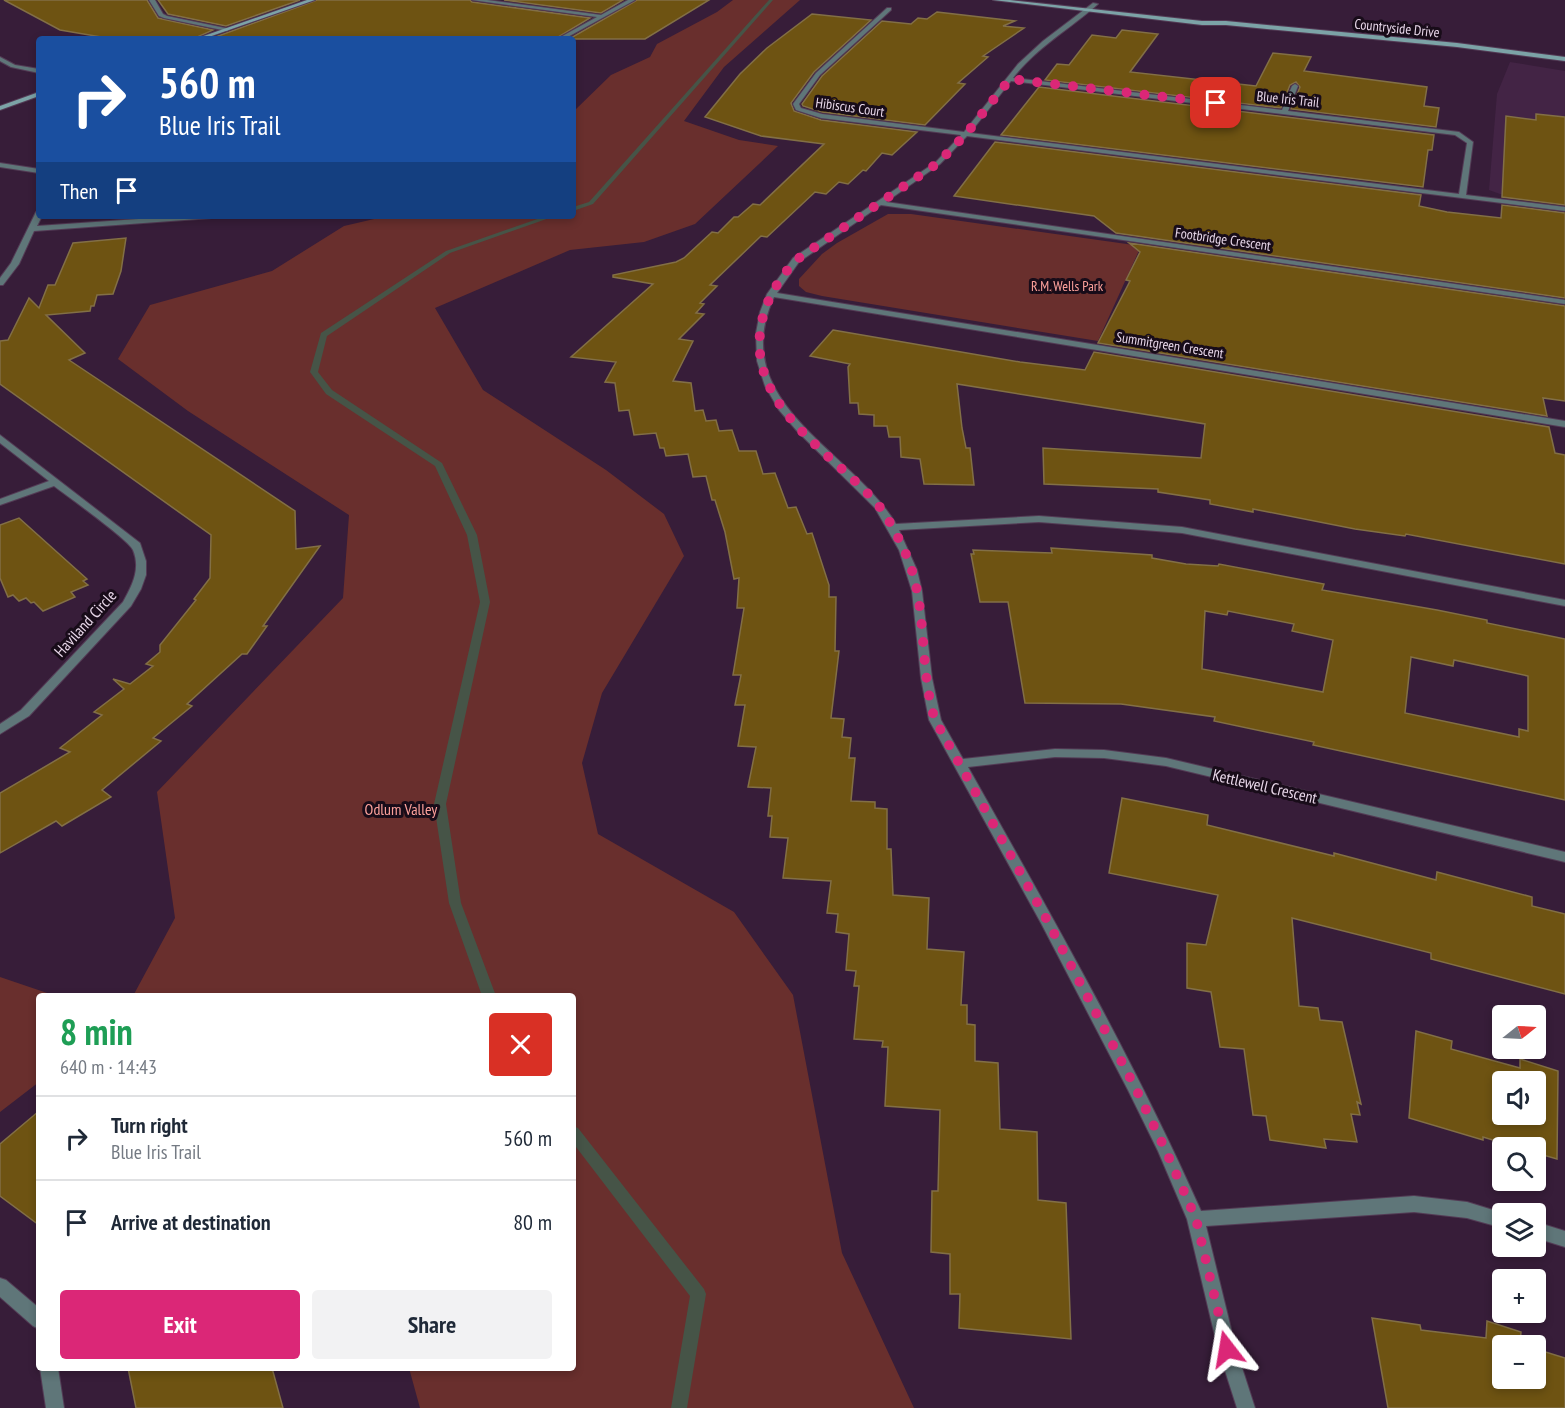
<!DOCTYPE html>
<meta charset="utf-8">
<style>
:root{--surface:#fff;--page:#f2f2f3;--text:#1f2937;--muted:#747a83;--line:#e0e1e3;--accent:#db2777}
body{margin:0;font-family:"PT Sans Narrow",sans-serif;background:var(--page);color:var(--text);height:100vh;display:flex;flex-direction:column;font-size:22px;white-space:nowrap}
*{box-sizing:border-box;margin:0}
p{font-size:20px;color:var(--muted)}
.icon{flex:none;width:33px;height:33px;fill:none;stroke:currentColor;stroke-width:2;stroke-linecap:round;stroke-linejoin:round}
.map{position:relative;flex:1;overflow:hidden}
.drawer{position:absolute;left:36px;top:993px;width:540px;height:378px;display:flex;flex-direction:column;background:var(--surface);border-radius:6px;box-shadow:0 3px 9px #0003}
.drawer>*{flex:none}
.banner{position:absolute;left:36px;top:36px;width:540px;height:183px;border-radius:6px;box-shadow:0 3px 9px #0003;background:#1a4fa0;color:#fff;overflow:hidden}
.needle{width:39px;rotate:72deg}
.controls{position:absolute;left:1492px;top:1005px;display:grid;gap:12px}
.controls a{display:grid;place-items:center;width:54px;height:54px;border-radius:6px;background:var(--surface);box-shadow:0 3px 9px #0003;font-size:30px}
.pin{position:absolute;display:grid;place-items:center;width:51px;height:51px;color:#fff;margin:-26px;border-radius:12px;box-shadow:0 3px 9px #0006}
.me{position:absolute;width:66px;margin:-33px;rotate:346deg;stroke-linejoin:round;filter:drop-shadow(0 0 4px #0008)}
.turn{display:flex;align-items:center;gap:21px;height:126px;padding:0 24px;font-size:27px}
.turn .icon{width:78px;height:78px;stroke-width:2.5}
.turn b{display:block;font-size:42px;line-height:51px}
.then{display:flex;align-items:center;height:57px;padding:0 24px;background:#0003;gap:12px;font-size:22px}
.round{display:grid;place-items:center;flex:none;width:63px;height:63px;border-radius:6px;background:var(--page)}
.headline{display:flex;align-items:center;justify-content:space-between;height:102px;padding:0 24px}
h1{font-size:36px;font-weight:800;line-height:45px;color:#1e9e55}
.action{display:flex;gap:12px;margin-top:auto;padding:12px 24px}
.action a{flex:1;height:69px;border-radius:6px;background:var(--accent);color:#fff;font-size:24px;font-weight:800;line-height:69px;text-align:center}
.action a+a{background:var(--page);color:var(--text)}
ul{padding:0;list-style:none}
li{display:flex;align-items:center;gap:18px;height:84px;padding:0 24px;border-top:2px solid var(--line)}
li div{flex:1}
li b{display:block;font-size:22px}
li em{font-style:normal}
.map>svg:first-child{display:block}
.built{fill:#432445}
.green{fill:#692f2d}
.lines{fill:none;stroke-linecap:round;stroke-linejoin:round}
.stream{fill:#465447;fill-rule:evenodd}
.building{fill:#6e5312;stroke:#826f46;stroke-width:1.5;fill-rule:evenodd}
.street-casing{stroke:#533b55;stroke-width:2}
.secondary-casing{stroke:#533b55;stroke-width:2}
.street{fill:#5f7679;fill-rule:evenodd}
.secondary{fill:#7ca3a7;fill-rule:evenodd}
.route{stroke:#db2777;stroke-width:10;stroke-dasharray:0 18}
.labels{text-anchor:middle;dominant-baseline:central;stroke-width:6;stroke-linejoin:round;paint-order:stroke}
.far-street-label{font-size:14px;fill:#e9d8ea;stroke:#180c19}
.far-park-label{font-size:14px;fill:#fda19b;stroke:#180c19}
.street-label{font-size:16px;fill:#e9d8ea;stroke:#180c19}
.park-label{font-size:16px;fill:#fda19b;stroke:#180c19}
</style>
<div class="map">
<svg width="1565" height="1408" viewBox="0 0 1565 1408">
<rect width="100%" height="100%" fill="#371d39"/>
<path class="built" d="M1510,62l55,9v131l-65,-8 -11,-4 8,-96z"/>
<g class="green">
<path d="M733,0h67l-76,67 -40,54 55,19 39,6 -83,78 -51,18 -74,8 -135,58 48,82 123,80 58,44 20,42 -82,137 -20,70 16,71 136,78 59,83 49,258 72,155h-494l-11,-40h164v-372h-440l42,-78 -18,-126 186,-194 6,-83 -161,-104 -70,-52 32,-54 122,-34 72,-45 43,-10h186v-104l38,-37 39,-18 7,-13 60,-32z"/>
<path d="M888,214h23l230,32 -43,95 -276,-45 -16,-4 -7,-6v-7l23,-25 15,-11z"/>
<path d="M0,977l56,19h-17v86l-39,30z"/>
</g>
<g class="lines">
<g class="stream">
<path d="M769,0h4l-180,204 -20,7v-4l16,-5z"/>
<path d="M546,216h9l-105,37 -123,83 -9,36 14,18 110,73 35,72 13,67 -44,202 15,99 35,93h-14l-33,-93 -15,-99 46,-202 -13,-67 -32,-69 -109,-72 -16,-22 11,-39 125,-82z"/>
<path d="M573,1126l5,2 126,161 2,5 -19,114h-16l19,-112 -117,-153z"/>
</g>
</g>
<g class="building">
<path d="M4,0h143l11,18 55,12 -20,9h-80l-53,-9z"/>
<path d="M158,0h142l-74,26 -58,-12z"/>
<path d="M317,0h153l2,2 118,16 -35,21h-345z"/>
<path d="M504,0h119l-22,13z"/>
<path d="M637,0h72l-64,39h-76z"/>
<path d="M937,12l78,9 -12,5 21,2 -41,28 5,1 -30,26 7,1 -40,41 -103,-13 -19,-6 -1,-2 20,-28 60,-55 29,3 7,-6 9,1z"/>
<path d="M812,14l59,6 -57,52 -23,31 3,8 27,9 96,12 -25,23 -10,-2 -16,18 -3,-1 -15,14 -9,-2 -13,12 -11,-2 -48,45 -6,-1 -51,49 7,1 -17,17 4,1 -8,9 8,1 -25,25 14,2 -20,40 18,2 4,28 8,-1 3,11 10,-1 3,11 13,-1 7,21h17l7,23 12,-1 13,35 8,-1 11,27 5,-1 17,52v12h7l-1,54h4l-8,67 13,1 -2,18 9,1 -2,20h6l-4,43 24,1v6l12,1v40h4l2,46 36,3 -2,51 37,3 -3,53h6v19l8,1v36l23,2 2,66 37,3 1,68 28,3 5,136 -112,-11 1,-34h-10v-40l-19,-2 1,-61h6l2,-81 -55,-4 3,-59h-6l1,-6 -29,-2 5,-53h-5l2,-15 -10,-1 3,-36 -13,-2 2,-18 -11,-1 4,-32 -48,-3 5,-40 -18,-1 2,-21h-4l3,-28 -23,-1 8,-40 -18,-1 7,-41h-10l6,-30h-8l11,-67h-7l2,-30 -5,1 -9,-47 -10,-32h-3l-6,-24 -13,1 -5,-23 -22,2 -2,-8h-4l-4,-15 -22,2 -5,-25 -10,1 -4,-28 -10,-1 11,-20 -45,-5 82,-73 -40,-7v-2l63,-13 8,-4 28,-26 6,1 16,-16h4l15,-13 7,1 64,-61 -63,-8 -56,-19 35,-43 27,-26z"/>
<path d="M1122,30l36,4 -28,38 126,14 17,-33 38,4 -7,14 123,16 -3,19 15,2 -3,19 -145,-18 9,-22 -4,-5 -6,3 -9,23 -236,-28 12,-16 12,1 23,-30 24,3z"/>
<path d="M1039,87l395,48 -2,15h-4l-5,37 -422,-52z"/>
<path d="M1536,114l29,3v88l-63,-8 4,-81 30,4z"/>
<path d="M995,142l426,53 -2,11 28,6 54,6 1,-13 63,8v85l-449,-65 -22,-17 -140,-20z"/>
<path d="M126,238l-5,33 -8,23 -16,1 -3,11h-3l-1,5 -44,4 39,38 -16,7 226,151 1,38 24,-3 -57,80h4l-20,28h-5l-55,50 5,2 -39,32 8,3 -59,49 9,7 -49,29 -6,-5 -56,32v-60l70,-41 -10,-4 42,-33 -8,-3 30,-23 -11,-10 17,5 23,-18 -7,-2 14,-12v-7l36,-45 -2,-1 16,-21 1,-43 -211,-151v-43l8,-1 21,-42 10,10 9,-23h7l18,-42z"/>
<path d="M1129,243l436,63v95l-22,-3 4,18 -449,-73 32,-62 -4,-1 14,-28z"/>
<path d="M833,330l187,32 65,8 9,-18 455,75 6,26 10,2v109l-159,-30 -1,2 -50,-7 -102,-20v3l-43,-8v-4l-52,-8v-3l-114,-5 -1,-36 158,10 4,-34 -248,-40 5,44 4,20h4l4,37 -50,-1 -4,-25 -19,-2 -1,-20h-11l-2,-11h-13v-11l-15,-1 -1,-11h-8l-2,-36 2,-3 -40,-8z"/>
<path d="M19,518l68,61 -4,2 5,4 -17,7 4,5 -32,14 -9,-9 -3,1 -5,-5 -7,3 -6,-6 -5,2 -8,-19v-53z"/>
<path d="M1051,548l101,7v3l34,6 32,2 1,-2 105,20 -2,6 115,20 50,10v3l78,16v161l-252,-55 1,-3 -100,-21 1,-4 -94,-13 -96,-1 -17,-101h-28l-9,-48h3l-1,-4 79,3zM1205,611l22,4 1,-4 66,13 -2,7 41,9 -10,52 -121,-23zM1411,657l42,9 1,-6 74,16v55l-9,-2v8l-114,-24z"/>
<path d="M1122,798l86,17 -1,10 127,31v-3l102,27 1,-8 95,25v9l33,8v80l-134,-35v-6l-139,-35 7,88 19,2 2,12 22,2 19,82 -4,-2 3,13 -9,-1 6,28 -33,-3 2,9 -56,-8 -4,-24 -13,-1 -9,-66 -24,-2 -9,-55 -24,-4v-45l19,2 12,-50 -109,-22z"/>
<path d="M1416,1031l36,10 -1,8 69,19v-9l38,12 -1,88 -21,-6v-5h-17l-36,-11v3l-74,-22zM1503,1082h33v32h-33z"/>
<path d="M39,1111v114l-39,-29v-52z"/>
<path d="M1372,1318l48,7 1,5 65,8 1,-17 34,11 -1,12 6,2h-23v32h33v-29l29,9v50h-177z"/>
<path d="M128,1368h144l11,40h-147z"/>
</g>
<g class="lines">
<defs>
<g id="street">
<path d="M149,0h6l8,14 4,2 63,13 -3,2 -63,-13 -5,-2z"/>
<path d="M472,0h15l114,15 27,-15h7l-71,39h-7l40,-22z"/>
<path d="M1093,3l5,1c-28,25 -61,43 -85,74l269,32 10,-24 3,-2 3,2 -10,25 171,21 14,10 -7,53 99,12v4l-598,-75 -27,28 -54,38 679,98v4l-684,-99 -82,57 -22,31 788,128v6l-791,-130c-49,106 78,153 122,227l143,-8 143,11 383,73v6l-383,-73 -143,-11 -140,8 18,40 5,21 10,87 9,42 22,39 92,-10 49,1 62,8 399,94v10l-399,-96 -62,-8 -49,-1 -87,10c82,146 165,291 233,444l213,-15 53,6 39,12h-3v14l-36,-10 -53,-6 -208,14 30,123 19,59h-18l-19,-59 -31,-130 -29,-68 -30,-61 -87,-167 -112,-203 -8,-42 -9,-87 -13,-41 -24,-42 -78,-77 -18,-21 -14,-24 -8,-25 -1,-28 4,-21 7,-18 26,-36 143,-96 25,-27 -140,-17 -25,-8 -3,-6 23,-31 71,-65h4v2l-71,65 -21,29 2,4 21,6 142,18 54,-68 25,-23zM1011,81l444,54 12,8 -8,51 -489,-61z"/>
<path d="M0,57l15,8 24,4v4l-28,-6 -11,-6z"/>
<path d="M0,163l39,6v4l-39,-6z"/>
<path d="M36,212h3v4h3l-5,10 145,-10h34l-4,2 -178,13 -15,33 -16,21h-3v-7l11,-15z"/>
<path d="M0,435l140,108 6,18v14l-5,14 -10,17 -102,110 -29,18v-10l21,-14 102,-108c9,-16 18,-33 10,-52 -4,-10 -66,-54 -79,-64l-54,19v-6l49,-18 -49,-38z"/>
<path d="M1536,1222l29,9v16l-29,-9z"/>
<path d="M0,1278l6,2 33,28v21l-6,-3 -33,-29z"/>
<path d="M40,1368h18l6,40h-18z"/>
</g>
<g id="secondary">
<path d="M307,0h8l-112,39h-8z"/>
<path d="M993,0h17l192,21h24l231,22 108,14v4l-108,-14 -231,-22h-24z"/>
<path d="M39,92v4l-39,14v-4z"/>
</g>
</defs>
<use href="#street" class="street-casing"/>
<use href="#secondary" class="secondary-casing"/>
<use href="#street" class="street"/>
<use href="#secondary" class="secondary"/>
</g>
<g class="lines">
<path class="route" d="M1216,103l-206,-24 -44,55 -28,29 -142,97c-19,21 -33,44 -36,73 -8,78 75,121 119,173 10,13 18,29 25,44 25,52 14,116 31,170l113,202 87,165 31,64 30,68 31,130"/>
</g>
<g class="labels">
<g class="far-street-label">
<text transform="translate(1397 28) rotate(6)">Countryside Drive</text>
<text transform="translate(1288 99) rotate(6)">Blue Iris Trail</text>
<text transform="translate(850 107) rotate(8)">Hibiscus Court</text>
<text transform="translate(1223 239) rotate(8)">Footbridge Crescent</text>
<text transform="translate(1170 345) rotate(9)">Summitgreen Crescent</text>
</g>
<g class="far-park-label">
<text x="1067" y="286">R.M. Wells Park</text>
</g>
<g class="street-label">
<text transform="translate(85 623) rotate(-48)">Haviland Circle</text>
<text transform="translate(1265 786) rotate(13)">Kettlewell Crescent</text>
</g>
<g class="park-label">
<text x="401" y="809">Odlum Valley</text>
</g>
</g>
</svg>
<div class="controls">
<a><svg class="needle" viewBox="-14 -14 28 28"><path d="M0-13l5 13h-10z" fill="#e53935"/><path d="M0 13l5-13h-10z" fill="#747a83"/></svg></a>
<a><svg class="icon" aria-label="sound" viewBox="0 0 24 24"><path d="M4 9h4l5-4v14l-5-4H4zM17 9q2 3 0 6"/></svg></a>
<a><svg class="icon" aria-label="search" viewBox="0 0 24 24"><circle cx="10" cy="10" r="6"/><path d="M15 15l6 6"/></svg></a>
<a><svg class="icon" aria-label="layers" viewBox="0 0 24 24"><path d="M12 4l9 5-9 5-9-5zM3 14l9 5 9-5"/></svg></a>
<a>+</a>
<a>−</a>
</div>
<div class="pin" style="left:1216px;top:103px;background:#d93025"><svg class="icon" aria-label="arrive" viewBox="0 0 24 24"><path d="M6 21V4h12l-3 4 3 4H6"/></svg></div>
<svg class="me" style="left:1227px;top:1349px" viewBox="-20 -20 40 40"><path d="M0-17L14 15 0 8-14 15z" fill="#db2777" stroke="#fff" stroke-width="4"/></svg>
<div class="banner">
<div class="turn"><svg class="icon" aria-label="right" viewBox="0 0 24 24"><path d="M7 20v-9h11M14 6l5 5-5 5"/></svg><div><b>560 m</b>Blue Iris Trail</div></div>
<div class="then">Then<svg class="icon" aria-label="arrive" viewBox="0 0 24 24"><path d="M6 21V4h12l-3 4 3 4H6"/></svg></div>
</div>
<section class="drawer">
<div class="headline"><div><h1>8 min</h1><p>640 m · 14:43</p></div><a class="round" style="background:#d93025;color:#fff"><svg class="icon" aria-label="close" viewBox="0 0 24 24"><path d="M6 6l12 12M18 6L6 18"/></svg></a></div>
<ul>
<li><svg class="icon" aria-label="right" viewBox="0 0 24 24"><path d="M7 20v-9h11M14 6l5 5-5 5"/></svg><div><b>Turn right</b><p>Blue Iris Trail</p></div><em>560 m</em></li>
<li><svg class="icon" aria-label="arrive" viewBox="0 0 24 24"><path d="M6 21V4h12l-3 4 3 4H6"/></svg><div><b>Arrive at destination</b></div><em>80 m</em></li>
</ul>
<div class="action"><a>Exit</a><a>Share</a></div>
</section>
</div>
